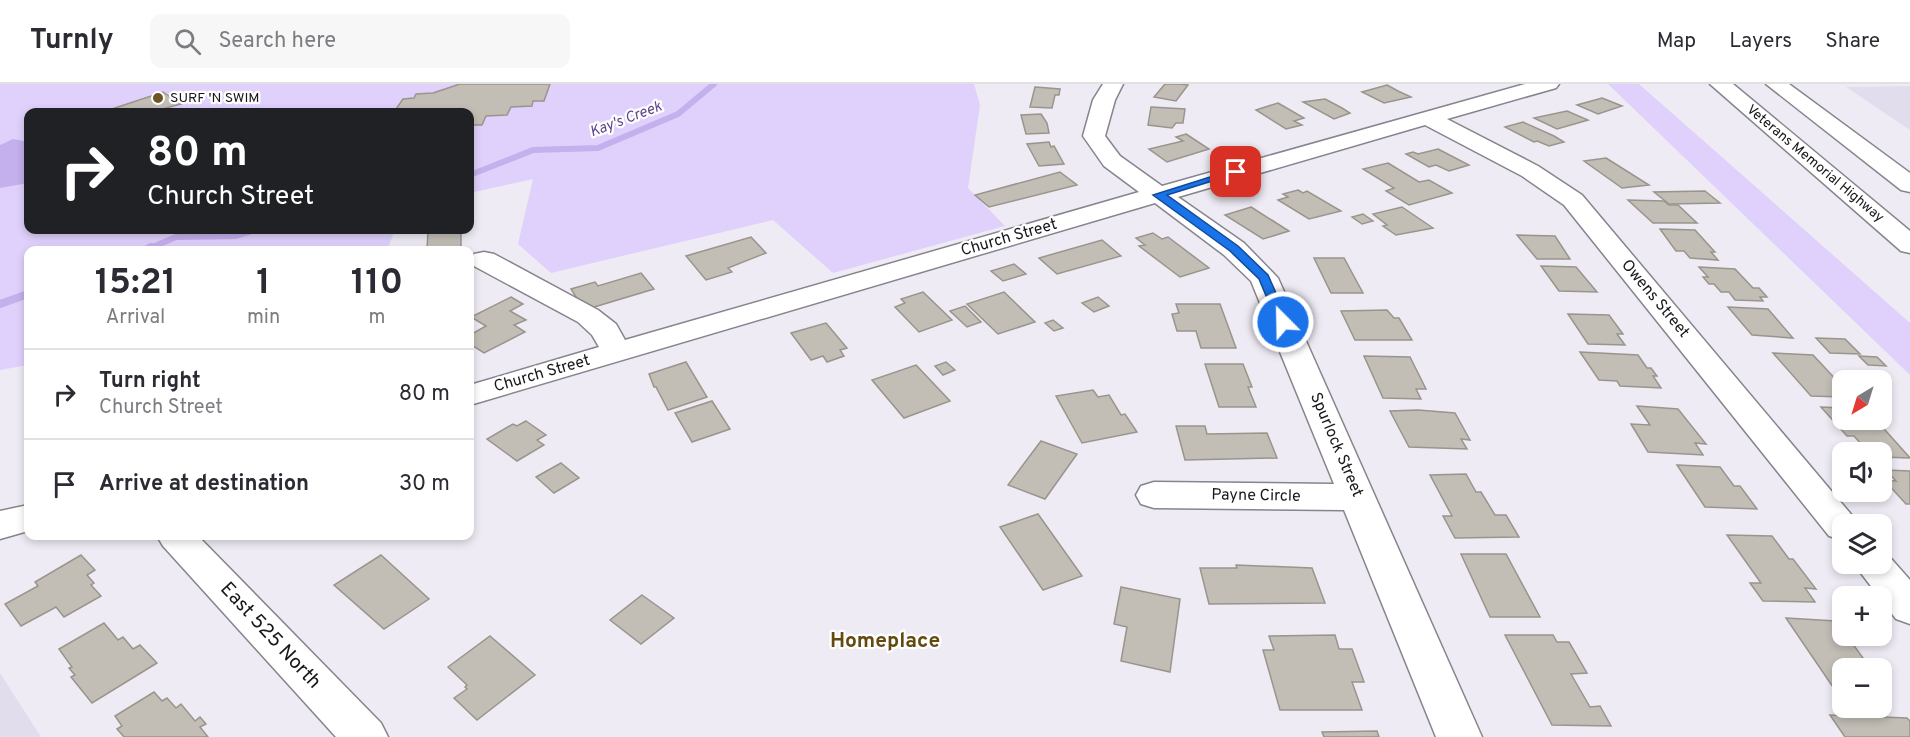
<!DOCTYPE html>
<meta charset="utf-8">
<style>
:root{--surface:#fff;--page:#f7f7f7;--text:#2b2b33;--muted:#7c7c81;--line:#e1e1e2}
body{margin:0;font-family:Overpass,sans-serif;background:var(--page);color:var(--text);height:100vh;display:flex;flex-direction:column;font-size:22px;white-space:nowrap}
*{box-sizing:border-box;margin:0}
p{font-size:20px;color:var(--muted)}
.icon{flex:none;width:33px;height:33px;fill:none;stroke:currentColor;stroke-width:2;stroke-linecap:round;stroke-linejoin:round}
.map{position:relative;flex:1;overflow:hidden}
.details{position:absolute;left:24px;top:162px;width:450px;height:294px;display:flex;flex-direction:column;background:var(--surface);border-radius:12px;box-shadow:0 3px 9px #0003}
.details>*{flex:none}
.banner{position:absolute;left:24px;top:24px;width:450px;height:126px;border-radius:12px;box-shadow:0 3px 9px #0003;background:#202124;color:#fff;overflow:hidden}
.needle{width:39px;rotate:218deg}
.fabs{position:absolute;left:1832px;top:286px;display:grid;gap:12px}
.fabs a{display:grid;place-items:center;width:60px;height:60px;border-radius:12px;background:var(--surface);box-shadow:0 3px 9px #0003;font-size:30px}
.pin{position:absolute;display:grid;place-items:center;width:51px;height:51px;color:#fff;margin:-26px;border-radius:12px;box-shadow:0 3px 9px #0006}
.me{position:absolute;width:66px;margin:-33px;rotate:337deg;stroke-linejoin:round;filter:drop-shadow(0 0 4px #0008)}
.turn{display:flex;align-items:center;gap:21px;height:126px;padding:0 24px;font-size:27px}
.turn .icon{width:78px;height:78px;stroke-width:2.5}
.turn b{display:block;font-size:42px;line-height:51px}
.eta{display:flex;justify-content:space-evenly;align-items:center;height:102px;text-align:center}
.eta b{font-size:36px;font-weight:700;line-height:42px}
ul{padding:0;list-style:none}
li{display:flex;align-items:center;gap:18px;height:90px;padding:0 24px;border-top:2px solid var(--line)}
li div{flex:1}
li b{display:block;font-size:22px}
li em{font-style:normal}
header{display:flex;align-items:center;gap:36px;box-sizing:border-box;height:84px;padding:0 30px;background:var(--surface);border-bottom:2px solid var(--line)}
header strong{font-size:28px}
nav{display:flex;gap:33px;margin-inline-start:auto;font-size:21px}
.search{width:420px;height:54px;background:var(--page);display:flex;align-items:center;gap:15px;box-sizing:border-box;padding:0 21px;border-radius:12px;color:var(--muted);font-size:22px}
.map>svg:first-child{display:block}
.built{fill:#e2dded}
.green{fill:#dfd1fc}
.water{fill:#c4b0ec}
.lines{fill:none;stroke-linecap:round;stroke-linejoin:round}
.stream-far1{stroke:#c4b0ec;stroke-width:6}
.stream{stroke:#c4b0ec;stroke-width:8}
.building{fill:#c2beb6;stroke:#99958d;stroke-width:1.5}
.minor-casing{stroke:#86848c;stroke-width:3}
.highway-casing{stroke:#86848c;stroke-width:3}
.minor{fill:#fff;fill-rule:evenodd}
.highway{fill:#fff;fill-rule:evenodd}
.route{fill:#1a73e8;stroke:#114b97;stroke-width:1.5}
.poi-dot{fill:#6d5526;stroke:#fff;stroke-width:2}
.labels{text-anchor:middle;dominant-baseline:central;stroke-width:4.5;stroke-linejoin:round;paint-order:stroke}
.far-poi-label{font-size:14px;fill:#18171a;stroke:#fff;text-anchor:start}
.far-street-label{font-size:14px;fill:#18171a;stroke:#fff}
.far-water-label{font-size:15px;font-style:italic;fill:#61458d;stroke:#fff}
.street-label{font-size:16px;fill:#18171a;stroke:#fff}
.near-street-label{font-size:20px;fill:#18171a;stroke:#fff}
.near-neighbourhood-label{font-size:21px;font-weight:bold;fill:#654a10;stroke:#fff}
</style>
<header>
<strong>Turnly</strong>
<div class="search"><svg class="icon" aria-label="search" viewBox="0 0 24 24"><circle cx="10" cy="10" r="6"/><path d="M15 15l6 6"/></svg>Search here</div>
<nav><a>Map</a><a>Layers</a><a>Share</a></nav>
</header>
<div class="map">
<svg width="1910" height="653" viewBox="0 0 1910 653">
<rect width="100%" height="100%" fill="#eeebf4"/>
<g class="built">
<path d="M1910,2v44l-64,-43z"/>
<path d="M0,589l41,64h-41z"/>
</g>
<g class="green">
<path d="M0,0h974l6,21 -12,83 37,38 -172,47 -60,-53 -222,53 -33,-29 15,-65 -63,14v-81h-442v118h367l-8,20h-359v115l-28,5z"/>
<path d="M1608,0h31l271,239v52z"/>
</g>
<path class="water" d="M13,55l15,3v41l-28,5v-43z"/>
<g class="lines">
<g class="stream-far1">
<path d="M470,91l63,-25 65,-2 80,-34 36,-30"/>
<path d="M148,165l28,-12 60,-1 19,-6"/>
</g>
<g class="stream">
<path d="M145,166l6,-3"/>
<path d="M0,220l28,-10"/>
</g>
</g>
<g class="building">
<path d="M460,0h90l-6,17h-11l-1,5 -21,1 -4,8 -21,1 -4,9h-11l-1,2v-15h-76l9,-13 11,-1 2,-4 17,-1z"/>
<path d="M1165,0h16l7,1 -12,16 -22,-4z"/>
<path d="M1387,1l11,6 13,6 -27,6 -22,-11z"/>
<path d="M1035,3l25,2 -1,6h-4l-3,13 -22,-1z"/>
<path d="M163,8l18,12 -15,4 11,4h-63h3l-5,-3z"/>
<path d="M1602,14l20,8 -24,8 -21,-9z"/>
<path d="M1325,15l17,9 8,5 -16,6 -31,-17z"/>
<path d="M1278,19l26,15 -10,3 8,4 -16,4 -30,-19z"/>
<path d="M1151,23l34,2 -2,14h-7l-4,5 -24,-3z"/>
<path d="M1567,27l21,9 -31,9 -23,-11z"/>
<path d="M1041,30l6,9 2,10 -23,1 -5,-19z"/>
<path d="M1523,38l31,14 10,6 -15,4 -12,-5 -3,1 -29,-15z"/>
<path d="M1186,50l23,15 -42,13 -18,-13 34,-8 -7,-4z"/>
<path d="M1049,58l2,5 3,-1 10,18 -25,2 -12,-22z"/>
<path d="M1438,65l31,16 -20,6 -13,-6 -7,2 -23,-13 7,-2 5,2z"/>
<path d="M1606,74l43,27 -27,3 -38,-27z"/>
<path d="M1388,79l31,19 10,-2 23,13 -43,12 -23,-14 8,-3 -31,-19z"/>
<path d="M1060,88l17,13 -88,22 -14,-12z"/>
<path d="M1298,106l5,3 4,-2 34,20 -32,8 -31,-19 10,-3 -5,-3z"/>
<path d="M1705,107l15,12 -51,1 -15,-12z"/>
<path d="M1628,116l36,1 5,4h9l19,18h-44z"/>
<path d="M1251,123l38,24 -26,8 -38,-24z"/>
<path d="M1402,123l31,21 -37,7 -13,-9 4,-1 -14,-11z"/>
<path d="M1363,130l10,7 -11,3 -10,-7z"/>
<path d="M1660,145l35,1 20,22h-4l7,8 -28,-2 -6,-7h-8z"/>
<path d="M428,146h33v20h-34z"/>
<path d="M1153,149l9,6 6,-2 41,31 -29,9 -41,-31 6,-1 -9,-7z"/>
<path d="M1517,151l38,1 15,23h-33z"/>
<path d="M751,153l15,16 -38,15 4,4 -26,8 -20,-24z"/>
<path d="M1102,156l19,16 -64,18 -18,-16z"/>
<path d="M1314,174h30l19,35h-32z"/>
<path d="M1014,180l12,10 -23,7 -12,-10z"/>
<path d="M1541,182l35,1 21,25 -38,-1z"/>
<path d="M1699,183l36,2 18,19h6l8,9h-7l3,4 -28,-1 -6,-8h-8l-7,-8h-5l-6,-7h5z"/>
<path d="M641,189l13,16 -70,21 -13,-21 24,-7 3,4z"/>
<path d="M923,208l29,28 -33,12 -24,-25 10,-4 -4,-4z"/>
<path d="M1004,208l31,30 -37,12 -31,-30z"/>
<path d="M511,213l12,7 -13,7 16,9 -12,5 11,7 -41,21 -14,-9v-9l16,-9 -15,-9z"/>
<path d="M1098,213l11,9 -15,6 -12,-9z"/>
<path d="M1176,220h44l16,44h-35l-5,-17h-19l-5,-17 7,-1z"/>
<path d="M965,222l16,16 -14,5 -17,-16z"/>
<path d="M1728,223l40,2 25,29 -41,-3z"/>
<path d="M1387,226l7,8h5l13,22h-57l-14,-29z"/>
<path d="M1568,230l41,1 14,19h-6l8,11 -37,-1z"/>
<path d="M1053,236l10,8 -9,3 -9,-8z"/>
<path d="M826,239l21,25 -7,2 4,6 -17,6 -4,-6 -12,4 -20,-27z"/>
<path d="M1816,254l29,1 15,15 -30,-1z"/>
<path d="M1580,268l58,3 9,13h4l6,8h-4l8,12 -41,-2 -3,-5 -18,-1z"/>
<path d="M1773,269l40,2 29,31v11l-31,-1z"/>
<path d="M1364,272l46,1 16,32h-10l5,10 -38,-1z"/>
<path d="M1859,272l18,1 9,9 -18,-1z"/>
<path d="M686,278l21,35 -39,13 -12,-23h-2l-5,-13z"/>
<path d="M946,278l9,8 -12,5 -8,-9z"/>
<path d="M1205,280h38l9,23h-4l8,20h-37z"/>
<path d="M916,281l34,36 -46,17 -32,-38z"/>
<path d="M1093,306l5,7 11,-2 12,20 4,-1 12,18 -55,11 -26,-47z"/>
<path d="M712,317l18,28 -38,13 -17,-29z"/>
<path d="M1637,322l41,3 28,35 -11,-1 8,12 -55,-3 -17,-28 19,1z"/>
<path d="M1821,323l21,1v12h37l1,1h-3l33,37 -29,-1v-4h-12l-15,-17h-7z"/>
<path d="M1418,326l37,3 15,27 -9,-1 6,10 -58,-2 -19,-36z"/>
<path d="M526,337l20,14 -9,5 7,5 -27,16 -30,-22 26,-15 4,2z"/>
<path d="M1176,342h29l2,8 60,-1 10,25 -92,2z"/>
<path d="M1041,357l36,13 -32,45 -37,-14z"/>
<path d="M561,379l18,15 -25,15 -18,-16z"/>
<path d="M1677,381l43,2 14,19h6l17,23 -52,-2z"/>
<path d="M1886,386l24,1v33h-4l-22,-24 12,1z"/>
<path d="M1466,390l10,18h5l14,23h11l13,22 -64,1 -12,-22h9l-22,-41z"/>
<path d="M1038,430l44,62 -39,14 -43,-63z"/>
<path d="M1727,451l45,1 17,23h4l23,30 -11,-1 10,14 -52,-1 -13,-18h11z"/>
<path d="M1461,470h45l34,63h-50z"/>
<path d="M81,471l14,15 -8,5 7,8 -3,2 10,11 -37,21 -8,-10 -35,19 -16,-22 33,-18 -3,-4z"/>
<path d="M381,471l48,44 -45,30 -50,-44z"/>
<path d="M1236,481l76,3 13,35 -116,1 -9,-36h37z"/>
<path d="M1121,503l59,12 -10,73 -49,-11 6,-34 -13,-3z"/>
<path d="M642,511l32,23 -33,26 -31,-24z"/>
<path d="M1786,534l50,3 6,8v7h5l24,33h-29v24h-5z"/>
<path d="M104,539l14,17 5,-3 10,12 7,-4 17,18 -65,40 -21,-26 4,-2 -6,-7 3,-1 -13,-18z"/>
<path d="M1335,551l4,14h13l12,33h-12l10,28h-82l-17,-60h11l-5,-14z"/>
<path d="M1505,551h48l4,7h12l18,31 -16,1 19,33 10,-1 11,20 -59,-1z"/>
<path d="M490,552l45,39 -58,45 -23,-22 13,-9 -2,-2 2,-2 -19,-18z"/>
<path d="M154,608l8,9 5,-3 9,10 5,-4 14,17 5,-4 6,7 -6,3 8,10h-84l-7,-8 5,-3 -7,-10z"/>
<path d="M1830,631l77,3 3,3v16h-65z"/>
<path d="M1377,647l2,6h-55l-2,-5z"/>
</g>
<g class="lines">
<defs>
<g id="minor">
<path d="M1103,0h20l-8,16 -10,36 15,20 42,30 363,-102h34l-3,4 -109,31 91,47 44,29 278,330h-18v15l-13,-4 -265,-331 -42,-29 -97,-51 -247,72 66,46 34,35 204,459h-46l-92,-227 -190,-2 -13,-4 -5,-9 5,-9 13,-4 180,2 -83,-203 -27,-26 -69,-52 -685,202v-20l129,-38 -7,-12 -14,-13 -104,-56 -4,-6 4,-6 10,-2 10,2 104,56 18,14 9,16 514,-148 -35,-26 -21,-30 10,-36z"/>
<path d="M28,421v26l-28,8v-28z"/>
<path d="M157,452h41l183,187 7,14h-52l-173,-191z"/>
<path d="M1881,468l6,2 23,26v44l-14,-5 -42,-55h27z"/>
</g>
<g id="highway">
<path d="M1710,0h23l177,147v22l-9,-2z"/>
<path d="M1766,0h23l121,89v19l-9,-2z"/>
</g>
</defs>
<use href="#minor" class="minor-casing"/>
<use href="#highway" class="highway-casing"/>
<use href="#minor" class="minor"/>
<use href="#highway" class="highway"/>
</g>
<path class="route" d="M1232,86l9,2 -74,23 71,51 30,29 21,47 -2,2h-8l-2,-2 -18,-43 -29,-28 -77,-56z"/>
<circle class="poi-dot" cx="158" cy="14" r="6"/>
<g class="labels">
<g class="far-poi-label">
<text x="170" y="14">SURF 'N SWIM</text>
</g>
<g class="far-street-label">
<text transform="translate(1815 80) rotate(40)">Veterans Memorial Highway</text>
</g>
<g class="far-water-label">
<text transform="translate(626 36) rotate(-21)">Kay's Creek</text>
</g>
<g class="street-label">
<text transform="translate(1009 154) rotate(-16)">Church Street</text>
<text transform="translate(1655 215) rotate(50)">Owens Street</text>
<text transform="translate(542 290) rotate(-16)">Church Street</text>
<text transform="translate(1336 361) rotate(67)">Spurlock Street</text>
<text transform="translate(1256 412) rotate(1)">Payne Circle</text>
</g>
<g class="near-street-label">
<text transform="translate(270 552) rotate(47)">East 525 North</text>
</g>
<g class="near-neighbourhood-label">
<text x="885" y="557">Homeplace</text>
</g>
</g>
</svg>
<div class="fabs">
<a><svg class="needle" viewBox="-14 -14 28 28"><path d="M0-13l5 13h-10z" fill="#e53935"/><path d="M0 13l5-13h-10z" fill="#7c7c81"/></svg></a>
<a><svg class="icon" aria-label="sound" viewBox="0 0 24 24"><path d="M4 9h4l5-4v14l-5-4H4zM17 9q2 3 0 6"/></svg></a>
<a><svg class="icon" aria-label="layers" viewBox="0 0 24 24"><path d="M12 4l9 5-9 5-9-5zM3 14l9 5 9-5"/></svg></a>
<a>+</a>
<a>−</a>
</div>
<div class="pin" style="left:1236px;top:88px;background:#d93025"><svg class="icon" aria-label="arrive" viewBox="0 0 24 24"><path d="M6 21V4h12l-3 4 3 4H6"/></svg></div>
<svg class="me" style="left:1283px;top:238px" viewBox="-20 -20 40 40"><circle r="17" fill="#1a73e8" stroke="#fff" stroke-width="3"/><path d="M0-11L8 9 0 5-8 9z" fill="#fff"/></svg>
<div class="banner">
<div class="turn"><svg class="icon" aria-label="right" viewBox="0 0 24 24"><path d="M7 20v-9h11M14 6l5 5-5 5"/></svg><div><b>80 m</b>Church Street</div></div>
</div>
<section class="details">
<div class="eta">
<div><b>15:21</b><p>Arrival</p></div>
<div><b>1</b><p>min</p></div>
<div><b>110</b><p>m</p></div>
</div>
<ul>
<li><svg class="icon" aria-label="right" viewBox="0 0 24 24"><path d="M7 20v-9h11M14 6l5 5-5 5"/></svg><div><b>Turn right</b><p>Church Street</p></div><em>80 m</em></li>
<li><svg class="icon" aria-label="arrive" viewBox="0 0 24 24"><path d="M6 21V4h12l-3 4 3 4H6"/></svg><div><b>Arrive at destination</b></div><em>30 m</em></li>
</ul>
</section>
</div>
